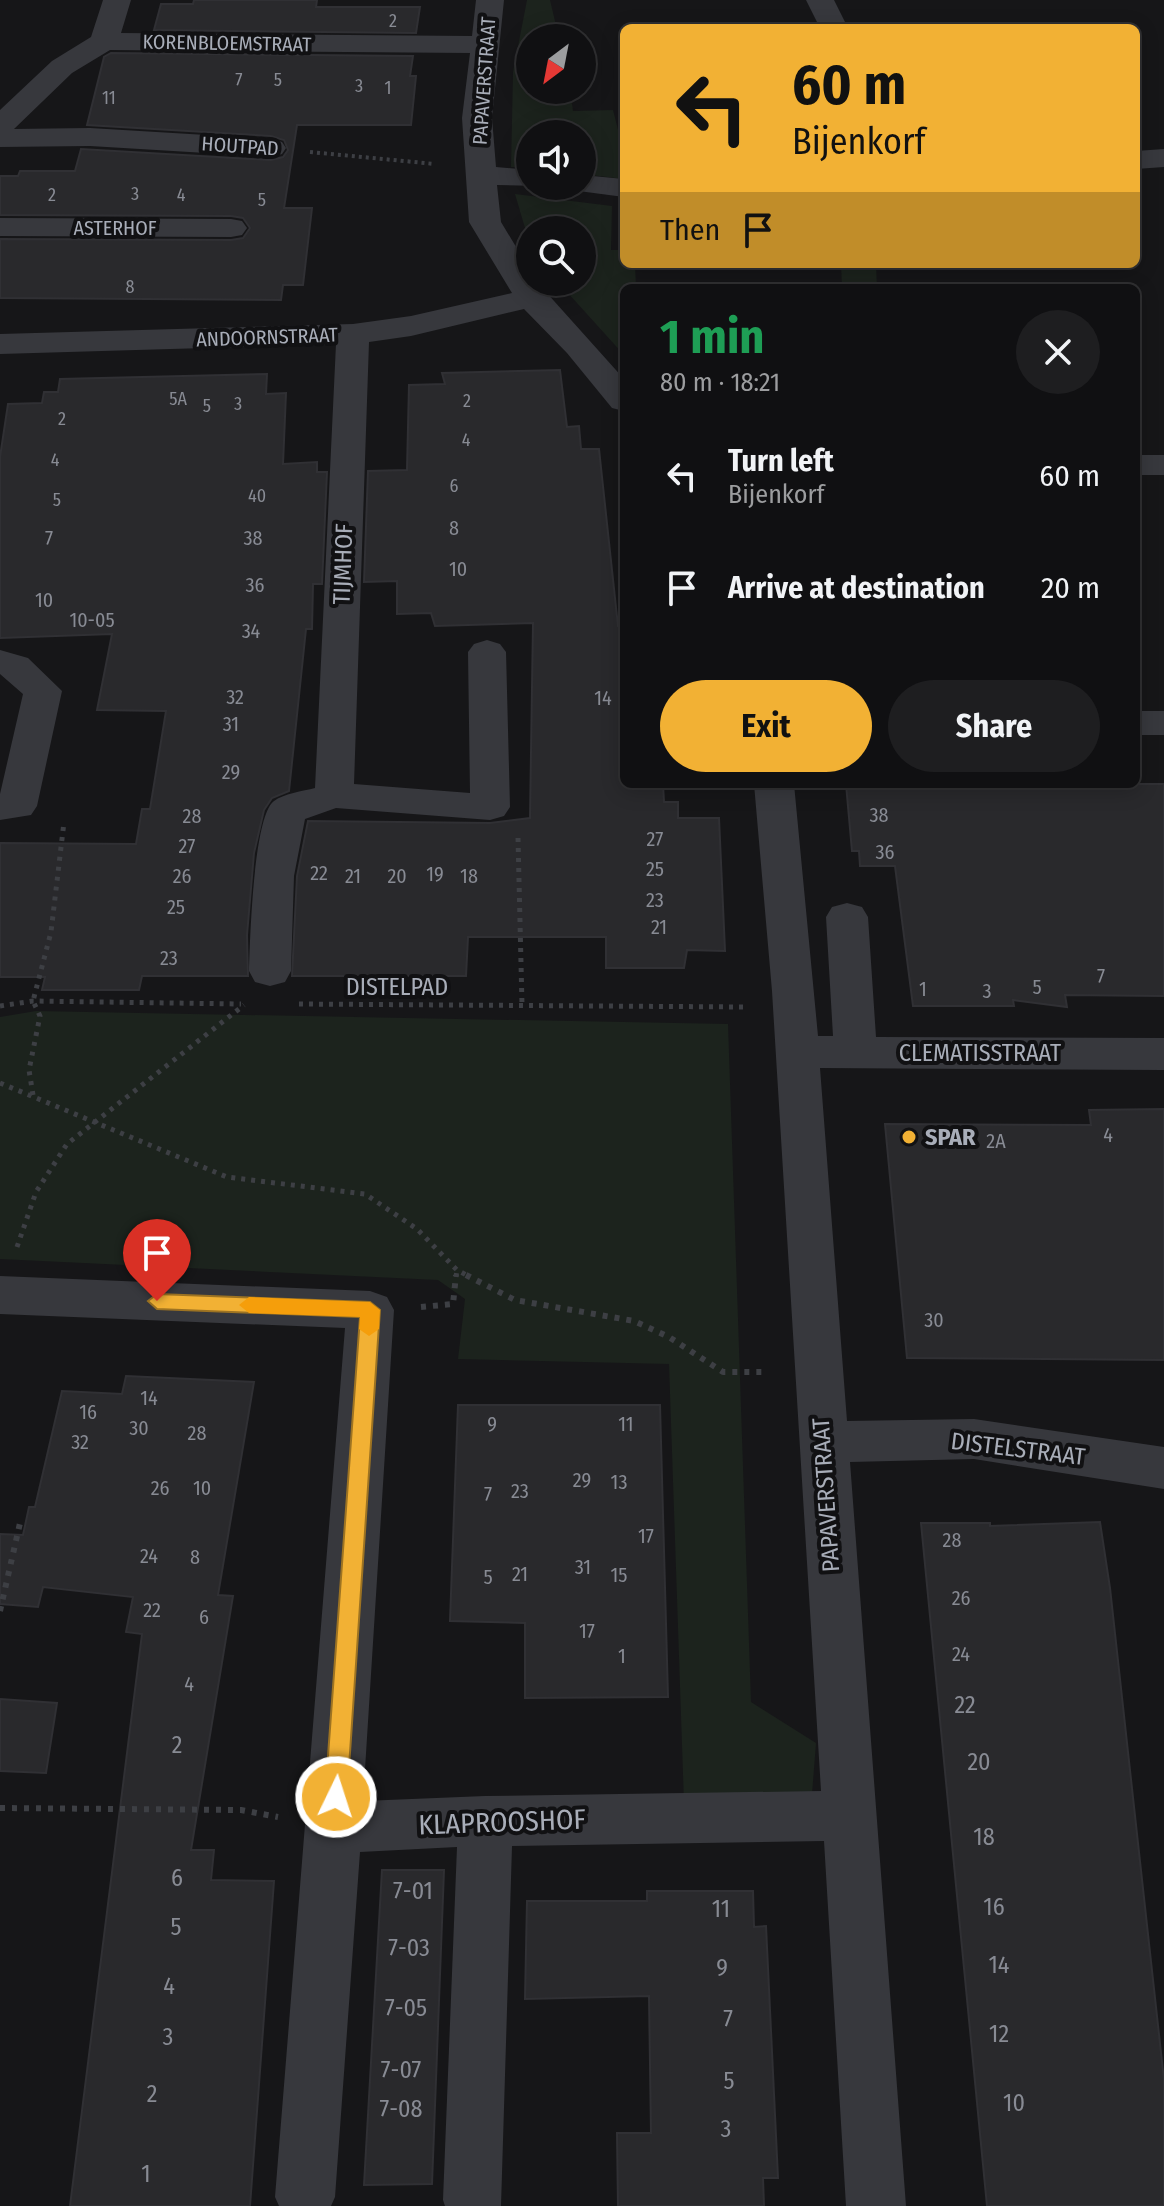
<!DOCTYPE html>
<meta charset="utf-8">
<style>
:root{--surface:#101012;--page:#1e1e20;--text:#f1f3f6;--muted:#9c9d9f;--line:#303032;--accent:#f2b134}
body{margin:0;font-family:"Fira Sans Condensed",sans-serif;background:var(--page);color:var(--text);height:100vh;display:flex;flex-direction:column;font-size:30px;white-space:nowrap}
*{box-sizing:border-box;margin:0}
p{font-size:26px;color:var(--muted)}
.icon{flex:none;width:44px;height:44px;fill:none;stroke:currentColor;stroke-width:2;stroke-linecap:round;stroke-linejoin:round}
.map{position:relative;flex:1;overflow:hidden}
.drawer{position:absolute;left:620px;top:284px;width:520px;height:504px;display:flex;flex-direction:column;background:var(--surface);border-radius:12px;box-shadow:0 4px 20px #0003,0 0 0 2px var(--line)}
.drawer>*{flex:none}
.hud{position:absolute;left:620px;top:24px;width:520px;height:244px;border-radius:12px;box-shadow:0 4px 20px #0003,0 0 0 2px var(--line);background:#f2b134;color:#111;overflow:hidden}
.needle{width:52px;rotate:212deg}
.fabs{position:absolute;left:516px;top:24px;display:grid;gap:16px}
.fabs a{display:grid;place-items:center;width:80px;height:80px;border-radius:50%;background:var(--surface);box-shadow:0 4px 20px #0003,0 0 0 2px var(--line);font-size:40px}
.pin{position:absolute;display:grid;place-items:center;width:68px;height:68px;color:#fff;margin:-82px -34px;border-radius:50% 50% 50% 0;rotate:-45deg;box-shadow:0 0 8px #0007}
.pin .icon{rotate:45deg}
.me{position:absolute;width:88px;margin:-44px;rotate:4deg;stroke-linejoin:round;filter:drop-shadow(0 0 6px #0008)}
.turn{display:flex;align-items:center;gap:28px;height:168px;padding:0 40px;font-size:36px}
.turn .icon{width:104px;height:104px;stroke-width:2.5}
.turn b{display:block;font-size:56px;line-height:68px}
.then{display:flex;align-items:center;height:76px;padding:0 40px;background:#0003;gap:16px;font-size:30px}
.round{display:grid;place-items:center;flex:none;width:84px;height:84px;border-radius:42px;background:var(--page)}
.headline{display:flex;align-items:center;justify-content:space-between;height:136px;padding:0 40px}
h1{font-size:48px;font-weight:700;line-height:60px;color:#1e9e55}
.primary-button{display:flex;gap:16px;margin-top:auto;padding:16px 40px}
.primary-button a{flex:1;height:92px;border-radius:48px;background:var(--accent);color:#111;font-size:32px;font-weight:700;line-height:92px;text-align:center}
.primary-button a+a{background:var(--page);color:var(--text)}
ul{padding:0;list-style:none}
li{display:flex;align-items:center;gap:24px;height:112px;padding:0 40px}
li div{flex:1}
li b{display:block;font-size:30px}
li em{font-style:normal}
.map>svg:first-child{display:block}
.green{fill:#1c231d}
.building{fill:#29292c;stroke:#303034;stroke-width:2}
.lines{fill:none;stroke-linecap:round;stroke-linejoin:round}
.path-far2{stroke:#3d3f44;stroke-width:4;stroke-dasharray:3 4;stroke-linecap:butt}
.path-far1{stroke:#3d3f44;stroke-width:5;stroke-dasharray:4 6;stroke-linecap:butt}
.path{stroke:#3d3f44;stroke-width:6;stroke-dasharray:5 7;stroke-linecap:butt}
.minor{fill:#37383d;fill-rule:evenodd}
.route{fill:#f2b134;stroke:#9d7322;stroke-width:2}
.slow{fill:#f59e0b}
.poi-dot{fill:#f2b134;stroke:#111113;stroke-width:3}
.labels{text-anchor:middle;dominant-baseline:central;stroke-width:8;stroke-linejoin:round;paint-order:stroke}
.far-number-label{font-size:18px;fill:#888b94}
.far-street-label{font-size:20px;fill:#a8adb8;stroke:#111113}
.number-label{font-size:20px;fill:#888b94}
.street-label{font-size:24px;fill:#a8adb8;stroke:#111113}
.poi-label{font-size:24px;font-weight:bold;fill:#a8adb8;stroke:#111113;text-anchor:start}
.near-number-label{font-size:24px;fill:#888b94}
.near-street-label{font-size:28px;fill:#a8adb8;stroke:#111113}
</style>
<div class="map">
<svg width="1164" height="2206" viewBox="0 0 1164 2206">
<rect width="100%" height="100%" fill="#161618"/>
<g class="green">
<path d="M527,0h23l9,38h-29v52h40l3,21 40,-1 11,43v26l-42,-5v-40h-52v33h-19l2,-95z"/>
<path d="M515,194l97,12 -1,44h13v14h11l1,22h43l-55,2v67l-66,-73h24v-52h-52v15z"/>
<path d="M841,264h35l1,24h-35z"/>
<path d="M36,1011l692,13 23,678 65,41 -5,64 -127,-4 -15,-439 -211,-5 7,-60 -27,-19 -438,-21v-242z"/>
</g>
<g class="building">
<path d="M194,0h123l-1,7h104l-4,26 -262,-3 7,-26h32z"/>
<path d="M111,53l302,3 -3,20h6l-5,49h-114l-13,83h28l-9,77h-20l-2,15 -281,-2v-59l231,1 12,-2 7,-10 -7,-10 -12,-2 -231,-1v-39h18l2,-5h55l6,-22 190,11 12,-3 5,-7 -4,-10 -13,-4 -184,-11 17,-68z"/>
<path d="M560,370l7,57 12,-1 2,23h18l19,177h6v158h39l1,18h14v16h41l6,133 -38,-1 -3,18h-78v-31h-138l-2,39h-174l5,-100 11,-55 182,2 40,-5 3,-195 -98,3 -4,-13 -34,1v-33l-33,1 4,-111 39,-1 2,-85 36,-1 -3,-11z"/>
<path d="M267,374l-1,20 20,-1 -3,71 34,-2v10h10l-5,112h-9l-1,45h-6l-17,162 -17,7 -8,12 -10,43 -7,82 1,41h-106l-3,14h-97l3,-13h-45v-134l136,1 6,-35h8l16,-98 -69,-1 15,-76 -112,4v-181l8,-53 34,-1 2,-11h14l2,-13z"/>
<path d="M846,784h64v5l86,-2v-3h168v212l-99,-1 2,12 -54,-7 1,6h-101l-18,-140h-35l-1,-15h-7z"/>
<path d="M1164,1109v251l-257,-2 -22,-234 206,1 -2,-15z"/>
<path d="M126,1376l128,6 -36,213 15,1 -42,254h23l-3,30 63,1 -24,325h-180l72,-572 -16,-2 7,-35 -90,-10 -5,20 -38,-3v-70l23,1 6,-28h6l27,-116 60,3z"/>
<path d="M458,1405h202l8,292 -143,1v-75l-75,-2z"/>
<path d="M1100,1522l10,66 54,492v126h-177l-66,-683h69v3z"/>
<path d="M0,1699l57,4 -11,70 -46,-2z"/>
<path d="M382,1870h62l-12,314 -68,1z"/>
<path d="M647,1891h106l1,36 12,-1 12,252h-15l1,28h-146l-1,-73h34l-2,-137 -124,3 2,-98h120z"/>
</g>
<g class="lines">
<path class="path-far2" d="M310,152l125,12"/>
<g class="path-far1">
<path d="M518,838l4,167"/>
<path d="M299,1004l446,3"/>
<path d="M0,1006l33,-5 208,3"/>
<path d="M0,1083l227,94 138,17 52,35 40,41 13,7"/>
<path d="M33,1095l-4,-25 11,-54 -7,-15 18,-69 13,-110"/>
<path d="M17,1247l19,-55 31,-48 177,-139"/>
<path d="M456,1277l1,-7"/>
</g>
<g class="path">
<path d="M466,1275l49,25 119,21 35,16 54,35h45"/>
<path d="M421,1307l32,-3 3,-29"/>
<path d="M0,1611l20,-88"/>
<path d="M0,1808l241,2 37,7"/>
</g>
<g class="minor">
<path d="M103,0h28l-10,33 351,3 4,-36h28l-12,118 4,49 34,3v16h9l-42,-1 4,37 29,48v12h7l87,97v32l-12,-3 -45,-55 -43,-44 -113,27 -42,6 -15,442 116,9 -2,-141 6,-8 13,-4 13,4 6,8 4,155 -6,9 -14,4 -154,-12 -31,11 -11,57 -3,95 -6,11 -15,4 -15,-4 -6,-11c1,-28 4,-155 25,-170 9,-7 29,-10 41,-13l21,-444 -336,10v-20l353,-10 58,-8 101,-23 -43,-71 -7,-104 8,-65 -360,-3 -38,23 -58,56 76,-1 181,11 11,3 4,6 -4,6 -11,3 -181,-11 -90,1v-37l52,-49 39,-24z"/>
<path d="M806,0h28l14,28h-28z"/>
<path d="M1164,149v18l-28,2v-18z"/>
<path d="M582,175l42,4v18l-53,-7 -3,-4h14z"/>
<path d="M0,218l231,1 11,2 5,7 -5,7 -11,2 -231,-1z"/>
<rect x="1136" y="455" width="28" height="20"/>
<path d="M0,650l28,8 34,33 -25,115 -6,9 -31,5v-26l23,-100 -23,-20z"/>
<rect x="1136" y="711" width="28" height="24"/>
<path d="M754,784h40l24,252h15l-7,-119 6,-10 15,-4 15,4 6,10 8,120 288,1v32l-344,-2 27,353 127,-2 190,28v42l-190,-30 -124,3 56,744h-60l-22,-365 -312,5 -11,360h-56l-2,-6 14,-353 -97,5 -25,345 -4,9h-52l-4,-9 70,-869 -345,-14v-38l370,15 17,6 7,13 -31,491 122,-5 336,-5 -49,-800z"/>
</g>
</g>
<path class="route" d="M157,1294l213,8 10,8 -33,487 -3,7 -8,3 -8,-3 -3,-7 35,-480 -203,-8 -9,-8z"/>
<path class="slow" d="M249,1297l121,5 10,8 -1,19 -10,7 -10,-7 1,-12 -111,-4 -10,-8z"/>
<circle class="poi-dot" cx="909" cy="1137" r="8"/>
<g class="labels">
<g class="far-number-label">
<text x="393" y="21">2</text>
<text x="239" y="80">7</text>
<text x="278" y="80">5</text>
<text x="359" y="86">3</text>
<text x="388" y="88">1</text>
<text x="109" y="98">11</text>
<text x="135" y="194">3</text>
<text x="52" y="195">2</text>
<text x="181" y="195">4</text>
<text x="262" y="200">5</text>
<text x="130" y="287">8</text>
<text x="178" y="399">5A</text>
<text x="467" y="401">2</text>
<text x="238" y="404">3</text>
<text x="207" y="406">5</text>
<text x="62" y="419">2</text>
<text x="466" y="440">4</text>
<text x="55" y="460">4</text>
<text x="454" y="486">6</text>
<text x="257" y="496">40</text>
<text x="57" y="500">5</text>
</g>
<g class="far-street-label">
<text transform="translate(227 43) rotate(1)">KORENBLOEMSTRAAT</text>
<text transform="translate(484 81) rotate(-86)">PAPAVERSTRAAT</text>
<text transform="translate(240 146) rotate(4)">HOUTPAD</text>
<text x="115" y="228">ASTERHOF</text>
<text transform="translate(267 337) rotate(-2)">ANDOORNSTRAAT</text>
</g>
<g class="number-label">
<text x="454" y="528">8</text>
<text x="49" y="538">7</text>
<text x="253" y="538">38</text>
<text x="458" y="569">10</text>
<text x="255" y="585">36</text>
<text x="44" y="600">10</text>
<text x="92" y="620">10-05</text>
<text x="251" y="631">34</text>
<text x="235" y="697">32</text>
<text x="603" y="698">14</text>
<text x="231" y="724">31</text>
<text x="231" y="772">29</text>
<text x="879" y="815">38</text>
<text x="192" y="816">28</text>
<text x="655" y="839">27</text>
<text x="187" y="846">27</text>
<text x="885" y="852">36</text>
<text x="655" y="869">25</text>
<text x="319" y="873">22</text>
<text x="435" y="874">19</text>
<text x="182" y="876">26</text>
<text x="353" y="876">21</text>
<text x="397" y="876">20</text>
<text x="469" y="876">18</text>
<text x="655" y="900">23</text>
<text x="176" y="907">25</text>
<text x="659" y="927">21</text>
<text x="169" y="958">23</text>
<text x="1101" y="976">7</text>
<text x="1037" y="987">5</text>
<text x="923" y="989">1</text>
<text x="987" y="991">3</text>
<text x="1108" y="1135">4</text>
<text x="996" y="1141">2A</text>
<text x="934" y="1320">30</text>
<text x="149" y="1398">14</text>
<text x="88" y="1412">16</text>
<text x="492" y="1424">9</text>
<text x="626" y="1424">11</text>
<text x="139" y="1428">30</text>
<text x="197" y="1433">28</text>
<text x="80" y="1442">32</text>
<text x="582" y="1480">29</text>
<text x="619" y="1482">13</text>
<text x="160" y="1488">26</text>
<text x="202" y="1488">10</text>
<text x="520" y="1491">23</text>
<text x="488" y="1494">7</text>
<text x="646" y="1536">17</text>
<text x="952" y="1540">28</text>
<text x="149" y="1556">24</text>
<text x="195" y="1557">8</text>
<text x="583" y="1567">31</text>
<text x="520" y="1574">21</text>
<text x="619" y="1575">15</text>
<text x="488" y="1577">5</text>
<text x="961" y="1598">26</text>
<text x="152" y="1610">22</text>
<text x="204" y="1617">6</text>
<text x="587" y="1631">17</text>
<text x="961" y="1654">24</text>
<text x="622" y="1656">1</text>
<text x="189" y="1684">4</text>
</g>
<g class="street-label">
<text transform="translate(343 564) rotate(-88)">TIJMHOF</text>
<text x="397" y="987">DISTELPAD</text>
<text x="980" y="1053">CLEMATISSTRAAT</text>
<text transform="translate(1018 1449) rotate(7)">DISTELSTRAAT</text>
<text transform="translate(826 1495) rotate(-94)">PAPAVERSTRAAT</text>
</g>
<g class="poi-label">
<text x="925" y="1137">SPAR</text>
</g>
<g class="near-number-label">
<text x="965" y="1705">22</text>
<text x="177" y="1745">2</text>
<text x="979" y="1762">20</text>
<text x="984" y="1837">18</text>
<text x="177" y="1878">6</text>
<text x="413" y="1891">7-01</text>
<text x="994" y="1907">16</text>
<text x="721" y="1909">11</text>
<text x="176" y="1927">5</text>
<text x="409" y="1948">7-03</text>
<text x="999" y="1965">14</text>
<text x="722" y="1968">9</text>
<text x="169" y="1986">4</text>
<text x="406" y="2008">7-05</text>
<text x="728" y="2019">7</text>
<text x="999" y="2034">12</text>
<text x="168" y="2037">3</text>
<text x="401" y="2070">7-07</text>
<text x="729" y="2081">5</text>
<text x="152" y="2094">2</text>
<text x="1014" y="2103">10</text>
<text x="401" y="2109">7-08</text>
<text x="726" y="2129">3</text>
<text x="146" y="2174">1</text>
</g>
<g class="near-street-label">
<text transform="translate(502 1822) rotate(-2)">KLAPROOSHOF</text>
</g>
</g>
</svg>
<div class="fabs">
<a><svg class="needle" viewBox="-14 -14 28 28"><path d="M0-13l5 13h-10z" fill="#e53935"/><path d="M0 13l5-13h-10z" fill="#9c9d9f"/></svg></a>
<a><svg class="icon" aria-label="sound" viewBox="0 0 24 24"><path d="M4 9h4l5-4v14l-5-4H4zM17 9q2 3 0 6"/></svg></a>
<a><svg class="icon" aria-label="search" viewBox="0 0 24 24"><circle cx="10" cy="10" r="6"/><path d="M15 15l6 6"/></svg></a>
</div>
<div class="pin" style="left:157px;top:1301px;background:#d93025"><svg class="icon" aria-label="arrive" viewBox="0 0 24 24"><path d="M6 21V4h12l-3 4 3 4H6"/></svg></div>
<svg class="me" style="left:336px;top:1797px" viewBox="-20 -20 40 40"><circle r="17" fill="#f2b134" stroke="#fff" stroke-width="3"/><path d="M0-11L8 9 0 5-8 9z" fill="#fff"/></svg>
<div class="hud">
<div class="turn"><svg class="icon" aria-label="left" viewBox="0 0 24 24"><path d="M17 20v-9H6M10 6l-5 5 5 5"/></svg><div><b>60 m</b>Bijenkorf</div></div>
<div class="then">Then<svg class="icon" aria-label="arrive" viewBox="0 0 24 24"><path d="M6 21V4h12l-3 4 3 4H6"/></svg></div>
</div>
<section class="drawer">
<div class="headline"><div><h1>1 min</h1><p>80 m · 18:21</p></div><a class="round"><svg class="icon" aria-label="close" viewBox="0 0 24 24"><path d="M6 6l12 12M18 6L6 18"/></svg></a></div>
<ul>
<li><svg class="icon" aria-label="left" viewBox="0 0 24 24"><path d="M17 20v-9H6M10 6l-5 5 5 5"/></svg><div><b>Turn left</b><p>Bijenkorf</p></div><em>60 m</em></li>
<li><svg class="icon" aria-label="arrive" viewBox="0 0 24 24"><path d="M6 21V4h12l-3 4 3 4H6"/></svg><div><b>Arrive at destination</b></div><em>20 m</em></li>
</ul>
<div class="primary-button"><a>Exit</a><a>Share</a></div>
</section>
</div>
